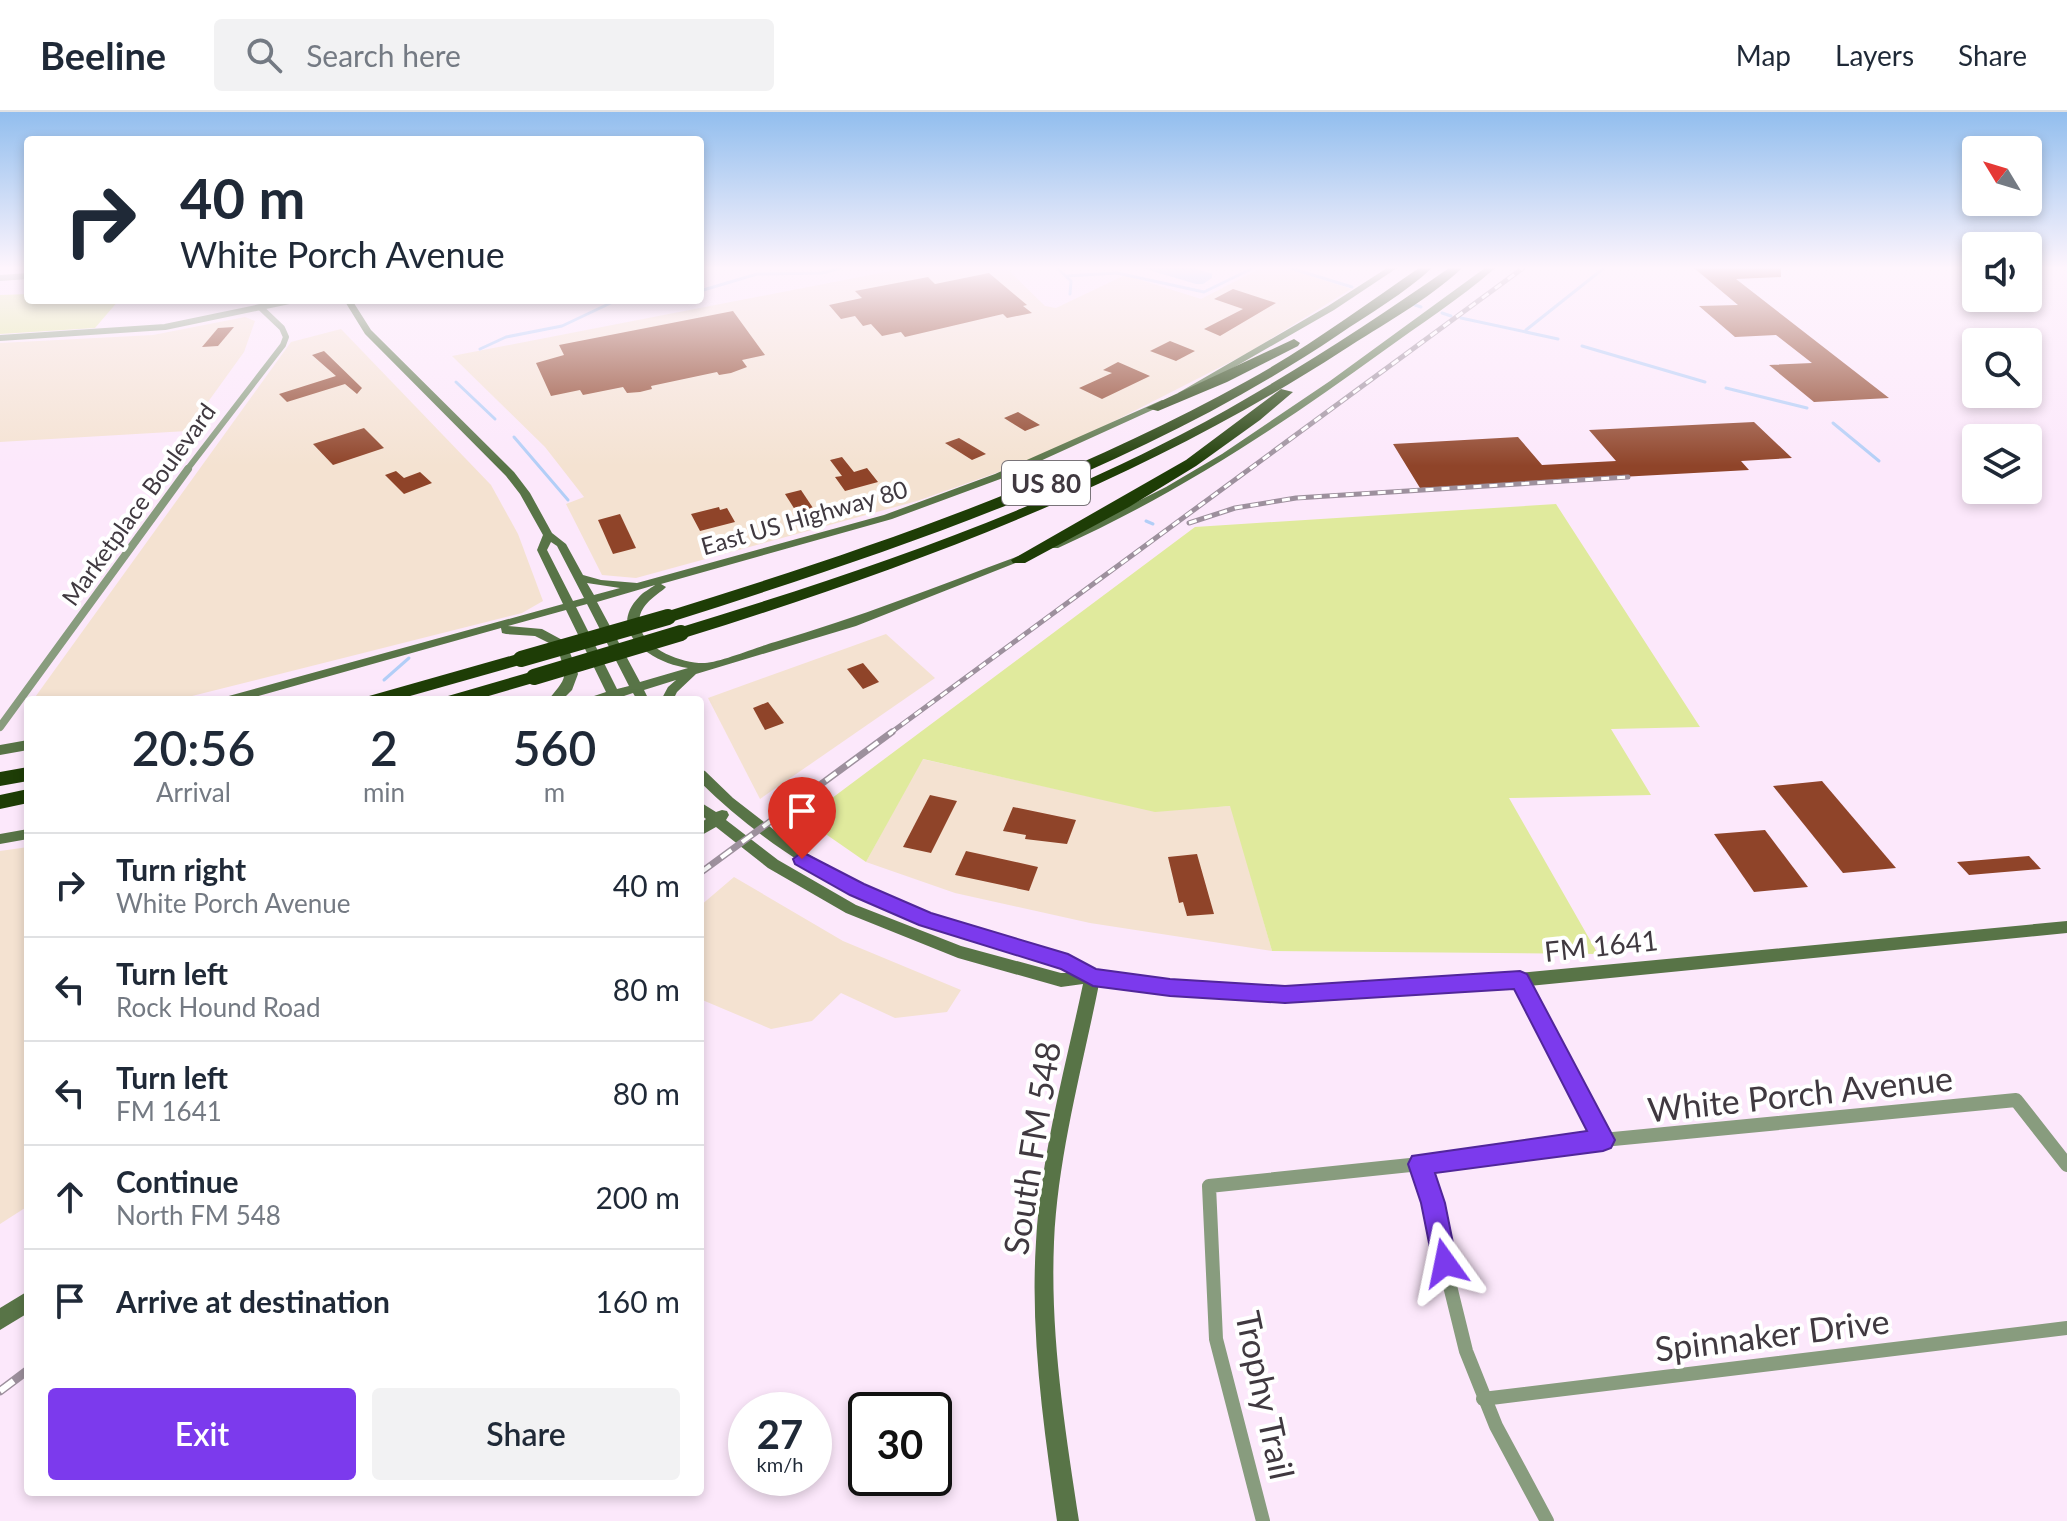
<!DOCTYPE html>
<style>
:root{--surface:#fff;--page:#f2f2f3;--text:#1f2937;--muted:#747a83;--line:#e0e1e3;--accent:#7c3aed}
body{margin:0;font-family:Lato,sans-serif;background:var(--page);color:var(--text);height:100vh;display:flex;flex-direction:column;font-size:30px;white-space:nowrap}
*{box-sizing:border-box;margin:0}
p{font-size:26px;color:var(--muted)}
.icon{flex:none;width:44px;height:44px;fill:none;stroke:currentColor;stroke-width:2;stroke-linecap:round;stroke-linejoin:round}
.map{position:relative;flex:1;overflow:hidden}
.side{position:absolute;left:24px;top:584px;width:680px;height:800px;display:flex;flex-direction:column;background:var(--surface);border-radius:8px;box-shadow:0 4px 12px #0003}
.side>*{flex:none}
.banner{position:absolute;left:24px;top:24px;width:680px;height:168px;border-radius:8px;box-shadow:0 4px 12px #0003;background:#fff;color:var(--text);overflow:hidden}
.needle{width:52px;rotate:308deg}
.buttons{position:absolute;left:1962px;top:24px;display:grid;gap:16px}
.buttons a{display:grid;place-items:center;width:80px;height:80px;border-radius:8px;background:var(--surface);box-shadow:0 4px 12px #0003;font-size:40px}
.speed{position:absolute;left:728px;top:1280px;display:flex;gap:16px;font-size:40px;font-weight:700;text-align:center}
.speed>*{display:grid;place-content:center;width:104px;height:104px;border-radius:50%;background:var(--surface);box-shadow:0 4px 12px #0003;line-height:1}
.speed small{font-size:20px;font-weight:400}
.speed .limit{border:4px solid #111;border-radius:12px;background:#fff;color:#111}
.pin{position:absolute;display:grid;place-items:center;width:68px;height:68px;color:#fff;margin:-82px -34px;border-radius:50% 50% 50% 0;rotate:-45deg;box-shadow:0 0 8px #0007}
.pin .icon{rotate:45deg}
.me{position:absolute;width:88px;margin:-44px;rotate:348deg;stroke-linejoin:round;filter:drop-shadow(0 0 6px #0008)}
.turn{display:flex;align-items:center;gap:28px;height:168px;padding:0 24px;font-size:36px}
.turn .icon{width:104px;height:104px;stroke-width:2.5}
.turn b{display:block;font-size:56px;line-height:68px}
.eta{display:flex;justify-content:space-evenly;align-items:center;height:136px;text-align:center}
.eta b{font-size:48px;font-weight:600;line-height:56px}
.action{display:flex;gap:16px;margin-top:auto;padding:16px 24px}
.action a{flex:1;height:92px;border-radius:8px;background:var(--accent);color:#fff;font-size:32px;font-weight:600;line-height:92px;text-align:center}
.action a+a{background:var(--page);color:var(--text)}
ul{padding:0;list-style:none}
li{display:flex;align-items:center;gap:24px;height:104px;padding:0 24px;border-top:2px solid var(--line)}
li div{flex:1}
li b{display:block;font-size:30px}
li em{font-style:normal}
header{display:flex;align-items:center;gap:48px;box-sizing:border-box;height:112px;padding:0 40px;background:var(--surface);border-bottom:2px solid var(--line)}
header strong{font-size:38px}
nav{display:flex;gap:44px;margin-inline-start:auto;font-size:28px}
.search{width:560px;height:72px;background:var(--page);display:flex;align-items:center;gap:20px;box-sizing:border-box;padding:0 28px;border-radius:8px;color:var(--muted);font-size:30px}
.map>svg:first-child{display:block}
.commercial{fill:#f4e2d1}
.green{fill:#e0ea9d}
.water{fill:#b2cef7}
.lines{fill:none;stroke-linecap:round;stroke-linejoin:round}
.stream{stroke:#b2cef7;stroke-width:3}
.building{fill:#8f4429}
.minor-far3{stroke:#889c7e;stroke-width:6}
.minor-far2{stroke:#889c7e;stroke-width:8}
.minor-far1{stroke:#889c7e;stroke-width:11}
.minor{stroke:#889c7e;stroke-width:14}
.secondary{fill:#587447;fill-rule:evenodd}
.motorway{fill:#1e3d06;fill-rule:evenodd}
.rail-far2-casing{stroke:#9d909d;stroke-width:5}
.rail-far1-casing{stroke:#9d909d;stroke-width:7}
.rail-casing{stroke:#9d909d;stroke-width:9}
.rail-far2{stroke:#fff;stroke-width:3;stroke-dasharray:8;stroke-linecap:butt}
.rail-far1{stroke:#fff;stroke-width:4;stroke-dasharray:13;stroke-linecap:butt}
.rail{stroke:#fff;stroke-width:6;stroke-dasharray:17;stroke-linecap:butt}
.motorway-bridge{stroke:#1e3d06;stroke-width:16}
.route{fill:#7c3aed;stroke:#51269a;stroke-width:2}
.labels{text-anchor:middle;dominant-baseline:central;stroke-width:8;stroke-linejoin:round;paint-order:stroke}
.far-street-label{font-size:24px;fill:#403940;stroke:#fff}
.shield{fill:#fff;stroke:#797479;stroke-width:2}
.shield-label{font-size:26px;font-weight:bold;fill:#403940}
.street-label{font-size:28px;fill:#403940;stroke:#fff}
.near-street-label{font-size:34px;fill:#403940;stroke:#fff}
</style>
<header>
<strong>Beeline</strong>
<div class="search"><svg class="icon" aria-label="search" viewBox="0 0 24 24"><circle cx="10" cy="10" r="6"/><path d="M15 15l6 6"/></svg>Search here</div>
<nav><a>Map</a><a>Layers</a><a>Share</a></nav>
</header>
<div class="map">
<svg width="2067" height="1409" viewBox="0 0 2067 1409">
<rect width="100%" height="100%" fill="#fce8fb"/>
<g class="commercial">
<path d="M906,156h100l39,38 11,2 69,-33 76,24 60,-31h25l65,21 -103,64 -159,81 -76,33 -96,34 -281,77 -34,-3 -36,-71 18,-7 -39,-50 -93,-91z"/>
<path d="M245,205l10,4 -11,31 -57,79 -187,11v-99l153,-8z"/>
<path d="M341,217l150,156 27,49 25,67 -21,12 -346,87h-143l258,-358z"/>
<path d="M886,522l49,44 -175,121 -52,-101z"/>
<path d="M922,647l233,52 76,-5 41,145 -182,-28 -135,-30 -89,-31z"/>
<path d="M28,735v359l-28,18v-373z"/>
<path d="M734,765l109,64 118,49 -14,22 -52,6 -54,-25 -29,28 -41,8 -71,-30v-93z"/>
</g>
<g class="green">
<path d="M28,182v6h91l-24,28 -95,6v-39z"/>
<path d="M1556,392l144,223 -89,2 40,66 -142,3 89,156 -326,-3 -42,-145 -75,6 -232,-53 -57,103 -62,-43 391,-292z"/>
</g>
<path class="water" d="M1142,156h52l18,6v4l-9,6h-7z"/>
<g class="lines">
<g class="stream">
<path d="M1057,156l14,13 -1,13"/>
<path d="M1290,156l62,19"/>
<path d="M1066,164l51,-3 87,19 49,-24"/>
<path d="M700,179l57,-17 65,-1 19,-5"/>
<path d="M1415,193l6,2"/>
<path d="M1442,201l9,3"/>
<path d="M1461,206l97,21"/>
<path d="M1526,218l78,-62"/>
<path d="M1582,234l123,36"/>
<path d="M480,237l26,-12 56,-11 55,-26"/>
<path d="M456,270l39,37"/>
<path d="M1726,276l81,20"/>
<path d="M1833,311l46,38"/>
<path d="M514,325l54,63"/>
<path d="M1023,361l6,2"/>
<path d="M1146,409l7,3"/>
<path d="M384,568l25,-22"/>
</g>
</g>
<g class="building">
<path d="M1694,156h87v9l-45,2 153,119 -75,4 -45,-37 43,-2 -36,-28 -41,2 -36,-31 39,-1z"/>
<path d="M989,161l38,32 -4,1 9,7 -25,5 -4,-4 -98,23 -4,-5 -19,4 -11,-12 -8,2 -8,-10 -14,3 -12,-14 33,-7 -7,-7 73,-14 7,7z"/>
<path d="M1233,177l43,14 -56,33 -16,-7 39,-20 -29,-10z"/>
<path d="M733,199l32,44 -23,5 5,7 -16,6 -12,2 -2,-3 -66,14 1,3 -12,3 -13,1 -4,-6 -40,8 -3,-5 -29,6 -15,-33 28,-8 -5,-10z"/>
<path d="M234,215l-16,19 -16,1 16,-19z"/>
<path d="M1170,229l25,10 -19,10 -26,-10z"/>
<path d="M324,239l38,37 -5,6 -12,-10 -58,18 -8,-8 57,-18 -24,-21z"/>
<path d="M1118,250l32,14 -48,23 -23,-11 33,-15 -9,-3z"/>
<path d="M1018,300l22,13 -15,6 -21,-13z"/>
<path d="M1754,310l38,36 -51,3 8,9 -329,18 -27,-44 125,-7 24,28 74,-4 -27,-31z"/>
<path d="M364,316l20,20 -51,17 -20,-21z"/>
<path d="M959,326l27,16 -14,6 -27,-17z"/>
<path d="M842,345l12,15 13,-4 11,14 -33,9 -10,-14 7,-1 -12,-16z"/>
<path d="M396,359l8,7 16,-6 12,11 -28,11 -19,-19z"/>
<path d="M801,378l12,18 -16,5 -12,-19z"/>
<path d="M719,395l1,3 7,-2 8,14 -35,9 -9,-17z"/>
<path d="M620,402l16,34 -23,6 -15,-34z"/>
<path d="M863,551l16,19 -16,7 -16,-20z"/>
<path d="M768,590l16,21 -19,7 -12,-22z"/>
<path d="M1822,669l74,87 -53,5 -70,-87z"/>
<path d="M930,683l27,6 -26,52 -28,-6z"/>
<path d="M1013,695l63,13 -9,24 -42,-5 1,-4 -23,-4z"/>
<path d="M1765,718l43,57 -54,5 -40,-58z"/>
<path d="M966,739l72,16 -9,24 -74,-16z"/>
<path d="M1197,742l17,60 -27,2 -4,-14 -4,1 -11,-46z"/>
<path d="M2029,744l12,13 -72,6 -12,-13z"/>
</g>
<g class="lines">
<g class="minor-far3">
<path d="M0,166l28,-2"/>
<path d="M0,226l165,-11 129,-27"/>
<path d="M186,359l97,-126 3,-8 -4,-9 -21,-20"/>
</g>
<path class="minor-far2" d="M0,615l188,-258"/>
<path class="minor-far1" d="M1520,868l50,96"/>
<g class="minor">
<path d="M1569,962l34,66"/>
<path d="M1420,1052l46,187 30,75 51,95"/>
<path d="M1483,1287l584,-71"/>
<path d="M1263,1409l-47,-182 -7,-153 211,-22 183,-24 413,-40 51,65"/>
</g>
<g class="secondary">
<path d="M1387,156h10l-63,42 -148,85 -8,-2 150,-87z"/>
<path d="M1485,156h10c-35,31 -76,57 -113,84 -106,77 -205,142 -324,196h-8l-1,-2 117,-59 56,-33 108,-73z"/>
<path d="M344,188h8l19,30 143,142 16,21 22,40 14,11 17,31 18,5 36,3 247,-68 111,-41 167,-74 8,2 -167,76 -111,41 -231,65 5,3 -2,2c-13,10 -28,20 -24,38 6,24 45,37 65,36 16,-1 52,-16 70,-21 86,-25 168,-58 252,-89h8l1,2 -180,71 -160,48 -19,18 -4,8h-12l7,-13 8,-7 -32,10 5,10h-12l-4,-7 -12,4 1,3h-33l2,-3 15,-5 -40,-82 -58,16 34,3 24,13 12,32 -6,16 -10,10h-14c21,-25 19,-22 9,-53l-22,-11 -29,-2 -4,-1 -1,-5 -257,72h-21l2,-3 338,-93 -26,-54 6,-15 -23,-41 -14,-18 -141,-142zM551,430l6,4 27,52 -11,3 -26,-51zM587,471l33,5 -26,7zM655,473c-5,4 -12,7 -16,12 -35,36 16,67 49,71l-48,14 -43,-80zM587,492l42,82 -12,3 -41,-82z"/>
<path d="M28,628v10l-28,5v-10z"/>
<path d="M700,657l5,2 28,27 62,48 33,20 69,35 72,27 83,24 42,19 110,13 121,3 195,-14 547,-52v12l-547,54 -195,14 -121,-3 -105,-14c-17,85 -41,171 -45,258 -4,94 11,187 25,279h-22c-13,-92 -27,-186 -21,-279 5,-87 29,-173 47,-258l-22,3 -103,-29 -112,-45 -78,-45 -52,-41 -16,9v-12l6,-5 -6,-5v-12l16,10 6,-2 5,1 2,4 -3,5 52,40 78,45 105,41 100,27h8c-35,-16 -74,-23 -110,-36 -98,-34 -185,-82 -259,-155z"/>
<path d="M28,717v10l-28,5v-10z"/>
<path d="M28,1179v22l-28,17v-22z"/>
</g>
<g class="motorway">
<path d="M1419,156h13c-27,25 -63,46 -94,67 -200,135 -436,213 -664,286h-12l-2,-4 2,-4c200,-62 401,-130 585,-232 60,-33 115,-74 172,-113z"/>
<path d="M1449,156h13c-34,32 -80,57 -120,83 -202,131 -426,215 -655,286l-6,1 -8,-5 2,-4c173,-53 346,-111 507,-195 93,-49 181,-106 267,-166z"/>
<path d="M1294,227l6,4 -2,3 -71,36 -69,29 -12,-3z"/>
<path d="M1281,277l12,3 -33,28 -64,46 -67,41 -104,56h-12l-2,-3 175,-100z"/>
<path d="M521,541l6,2 3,4 -3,4 -131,37h-30l3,-4z"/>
<path d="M534,559l6,2 3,4 -3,4 -65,19h-30l3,-4z"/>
<path d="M28,655v14l-28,5v-14z"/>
<path d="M28,677v14l-28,6v-14z"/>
</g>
<defs>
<g id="rail-far2">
<path d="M1189,411l46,-15 61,-10 332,-21"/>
<path d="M889,622l634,-466"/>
</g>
<path id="rail-far1" d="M700,761l192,-141"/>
<path id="rail" d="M0,1279l28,-21"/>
</defs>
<use href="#rail-far2" class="rail-far2-casing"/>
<use href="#rail-far1" class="rail-far1-casing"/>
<use href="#rail" class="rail-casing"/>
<use href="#rail-far2" class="rail-far2"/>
<use href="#rail-far1" class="rail-far1"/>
<use href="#rail" class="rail"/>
<g class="motorway-bridge">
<path d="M521,547l147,-42"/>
<path d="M534,565l147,-44"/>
</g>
</g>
<linearGradient id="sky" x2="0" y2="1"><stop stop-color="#92beee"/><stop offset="0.44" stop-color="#fef5fd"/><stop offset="1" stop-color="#fef5fd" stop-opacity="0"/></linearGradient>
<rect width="2067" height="354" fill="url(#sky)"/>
<path class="route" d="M802,740l62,32 67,29 137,41 28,15 74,10 115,7 235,-15 7,3 88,166 -4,8 -8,3 -168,22 10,30 12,60 -3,9 -9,4 -9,-4 -3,-9 -12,-60 -13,-39 4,-8 175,-25 -73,-142 -229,14 -115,-7 -77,-10 -32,-17 -142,-44 -69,-30 -55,-31 -2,-5z"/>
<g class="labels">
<g class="far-street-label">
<text transform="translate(138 392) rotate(-54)">Marketplace Boulevard</text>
<text transform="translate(804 405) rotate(-16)">East US Highway 80</text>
</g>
<rect class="shield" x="1002" y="349" width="88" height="44" rx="6"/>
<g class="shield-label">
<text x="1046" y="371">US 80</text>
</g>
<g class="street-label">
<text transform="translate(1601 833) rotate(-6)">FM 1641</text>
</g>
<g class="near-street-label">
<text transform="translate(1800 981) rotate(-6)">White Porch Avenue</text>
<text transform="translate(1031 1036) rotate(-81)">South FM 548</text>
<text transform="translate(1772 1222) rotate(-7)">Spinnaker Drive</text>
<text transform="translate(1266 1283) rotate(78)">Trophy Trail</text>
</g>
</g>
</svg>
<div class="buttons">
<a><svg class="needle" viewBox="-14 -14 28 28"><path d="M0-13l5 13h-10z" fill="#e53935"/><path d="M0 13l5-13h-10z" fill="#747a83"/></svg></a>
<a><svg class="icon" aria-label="sound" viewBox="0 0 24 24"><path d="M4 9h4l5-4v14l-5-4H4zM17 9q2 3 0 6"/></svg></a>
<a><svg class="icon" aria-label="search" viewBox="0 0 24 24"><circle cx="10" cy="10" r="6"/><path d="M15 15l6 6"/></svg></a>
<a><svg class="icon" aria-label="layers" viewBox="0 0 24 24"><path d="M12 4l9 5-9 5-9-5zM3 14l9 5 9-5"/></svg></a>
</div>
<div class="speed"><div>27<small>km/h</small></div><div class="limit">30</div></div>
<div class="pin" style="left:802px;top:747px;background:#d93025"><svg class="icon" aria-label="arrive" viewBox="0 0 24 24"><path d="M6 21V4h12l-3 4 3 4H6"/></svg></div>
<svg class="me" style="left:1445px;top:1151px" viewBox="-20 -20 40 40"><path d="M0-17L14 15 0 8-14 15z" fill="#7c3aed" stroke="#fff" stroke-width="4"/></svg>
<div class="banner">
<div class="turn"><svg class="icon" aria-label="right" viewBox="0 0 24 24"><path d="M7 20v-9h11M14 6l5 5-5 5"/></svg><div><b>40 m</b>White Porch Avenue</div></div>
</div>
<section class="side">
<div class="eta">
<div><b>20:56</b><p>Arrival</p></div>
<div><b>2</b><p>min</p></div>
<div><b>560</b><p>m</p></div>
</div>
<ul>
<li><svg class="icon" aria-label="right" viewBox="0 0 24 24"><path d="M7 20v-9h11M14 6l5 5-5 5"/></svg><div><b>Turn right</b><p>White Porch Avenue</p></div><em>40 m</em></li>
<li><svg class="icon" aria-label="left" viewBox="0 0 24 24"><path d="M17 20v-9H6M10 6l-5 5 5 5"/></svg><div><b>Turn left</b><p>Rock Hound Road</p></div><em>80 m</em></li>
<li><svg class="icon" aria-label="left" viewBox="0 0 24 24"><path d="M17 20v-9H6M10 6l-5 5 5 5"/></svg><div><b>Turn left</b><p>FM 1641</p></div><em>80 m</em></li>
<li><svg class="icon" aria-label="ahead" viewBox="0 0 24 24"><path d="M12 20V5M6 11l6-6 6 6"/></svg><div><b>Continue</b><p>North FM 548</p></div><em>200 m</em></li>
<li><svg class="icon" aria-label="arrive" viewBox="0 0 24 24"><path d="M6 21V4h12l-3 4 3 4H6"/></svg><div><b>Arrive at destination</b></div><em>160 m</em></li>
</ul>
<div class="action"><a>Exit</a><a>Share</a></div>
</section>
</div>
